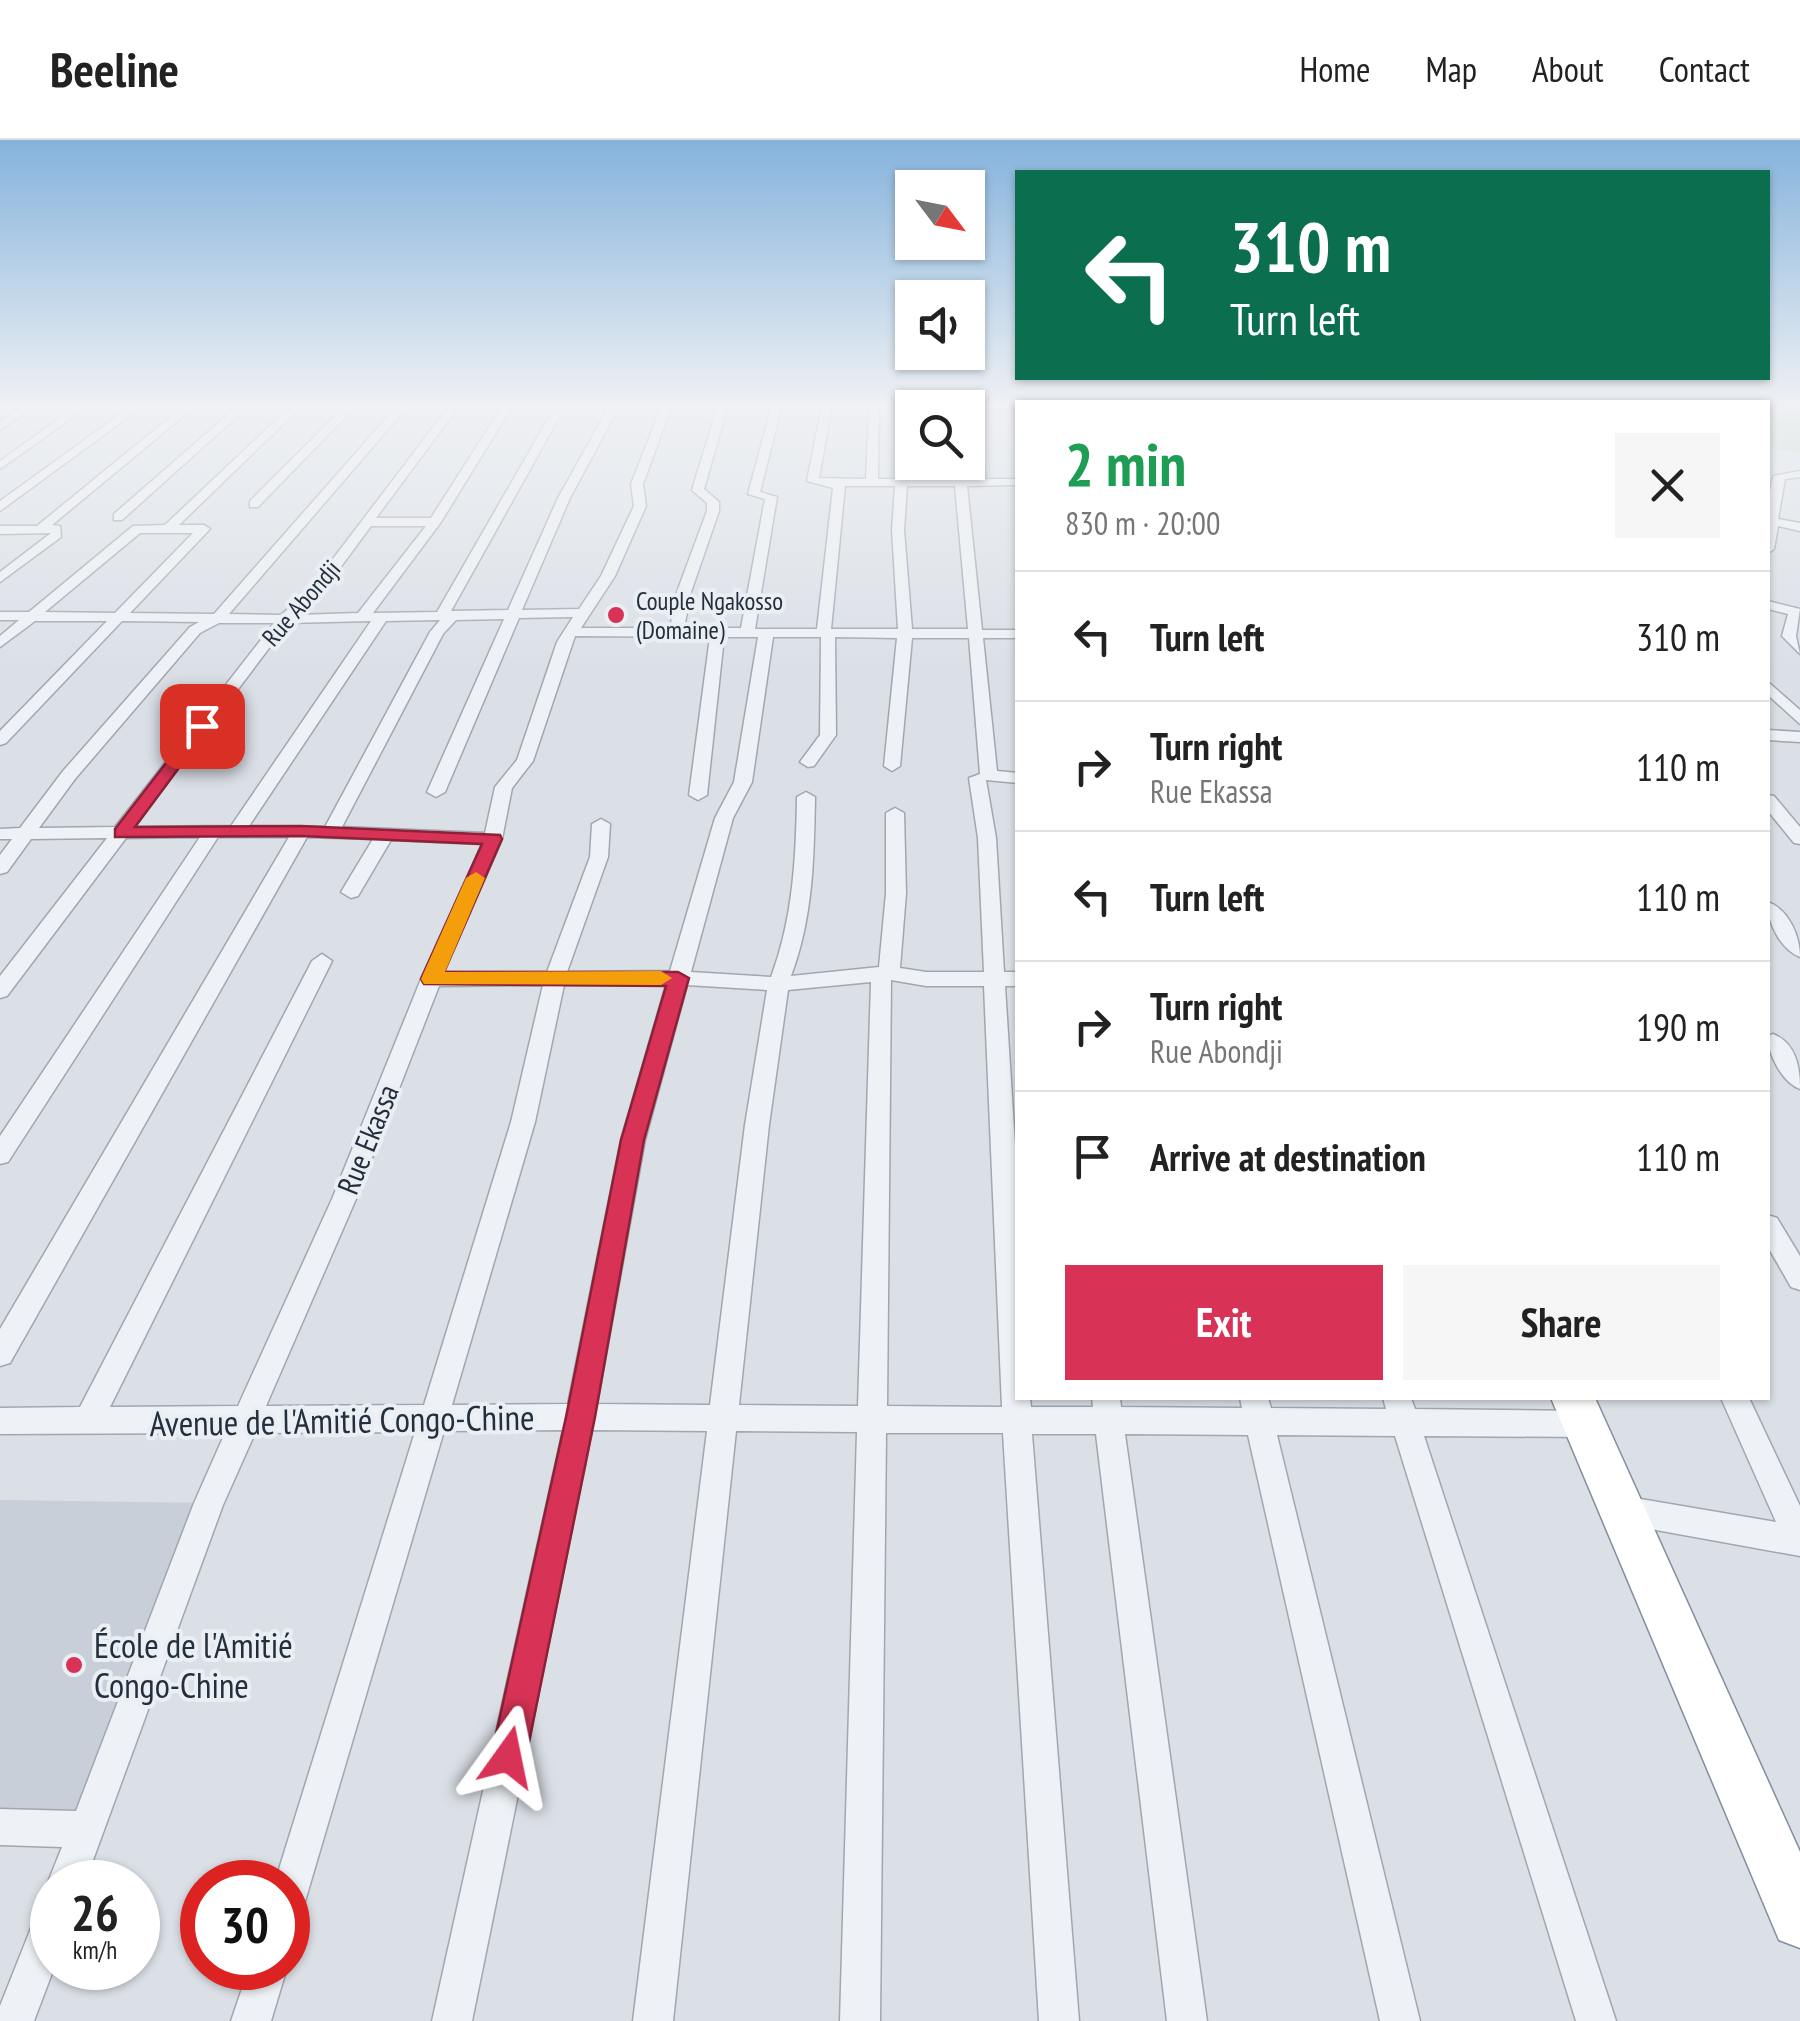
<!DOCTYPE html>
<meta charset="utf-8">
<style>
:root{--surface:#fff;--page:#f6f6f6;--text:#222;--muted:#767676;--line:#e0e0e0;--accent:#d83356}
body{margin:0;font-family:"PT Sans Narrow",sans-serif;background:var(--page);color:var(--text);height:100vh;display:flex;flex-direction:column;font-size:38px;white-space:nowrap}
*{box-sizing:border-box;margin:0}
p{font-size:32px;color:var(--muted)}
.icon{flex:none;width:55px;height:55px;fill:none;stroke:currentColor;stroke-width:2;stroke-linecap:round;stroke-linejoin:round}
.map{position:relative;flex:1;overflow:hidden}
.drawer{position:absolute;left:1015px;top:260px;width:755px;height:1000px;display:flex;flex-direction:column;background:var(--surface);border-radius:0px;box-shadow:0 2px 8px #0004}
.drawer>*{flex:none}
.hud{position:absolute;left:1015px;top:30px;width:755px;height:210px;border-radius:0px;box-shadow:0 2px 8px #0004;background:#0b6e4f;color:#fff;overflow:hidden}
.needle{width:65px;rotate:122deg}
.tools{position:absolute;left:895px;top:30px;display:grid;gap:20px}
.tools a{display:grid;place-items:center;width:90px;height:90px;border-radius:0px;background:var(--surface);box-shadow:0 2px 8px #0004;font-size:50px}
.speed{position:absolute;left:30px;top:1720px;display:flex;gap:20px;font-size:50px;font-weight:700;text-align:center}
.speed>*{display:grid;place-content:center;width:130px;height:130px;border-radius:50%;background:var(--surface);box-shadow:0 2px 8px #0004;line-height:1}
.speed small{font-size:25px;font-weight:400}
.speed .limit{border:15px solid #d22;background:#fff;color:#111}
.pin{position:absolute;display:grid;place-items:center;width:85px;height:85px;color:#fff;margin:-42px;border-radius:20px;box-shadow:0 5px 15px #0006}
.me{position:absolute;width:110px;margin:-55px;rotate:12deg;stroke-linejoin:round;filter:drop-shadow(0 0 8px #0008)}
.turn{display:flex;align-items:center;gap:35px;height:210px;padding:0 50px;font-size:45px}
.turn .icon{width:130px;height:130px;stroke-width:2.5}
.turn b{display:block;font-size:70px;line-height:85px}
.round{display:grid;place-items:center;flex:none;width:105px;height:105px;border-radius:0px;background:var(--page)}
.head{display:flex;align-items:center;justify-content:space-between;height:170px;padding:0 50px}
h1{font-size:60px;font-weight:700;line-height:75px;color:#1e9e55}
.button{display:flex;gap:20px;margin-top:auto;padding:20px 50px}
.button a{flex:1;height:115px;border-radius:0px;background:var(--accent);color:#fff;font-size:40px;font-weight:700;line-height:115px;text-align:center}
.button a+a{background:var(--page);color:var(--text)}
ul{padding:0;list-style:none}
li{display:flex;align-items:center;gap:30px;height:130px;padding:0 50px;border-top:2px solid var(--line)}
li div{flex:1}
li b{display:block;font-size:38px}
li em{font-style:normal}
header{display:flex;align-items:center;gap:60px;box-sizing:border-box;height:140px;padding:0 50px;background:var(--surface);border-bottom:2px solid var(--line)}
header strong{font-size:48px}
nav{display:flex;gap:55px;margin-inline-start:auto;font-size:35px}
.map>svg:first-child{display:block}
.built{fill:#c8cfd9}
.green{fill:#c2d1bb}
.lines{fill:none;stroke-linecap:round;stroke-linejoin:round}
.minor-casing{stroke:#a0a7b1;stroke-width:3}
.highway-casing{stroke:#818e9e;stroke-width:3}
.minor{fill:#eef1f5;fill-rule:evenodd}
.highway{fill:#fff;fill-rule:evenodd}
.route{fill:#d83356;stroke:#8c2138;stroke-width:2.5}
.slow{fill:#f59e0b}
.poi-dot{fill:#d83356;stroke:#eaeff4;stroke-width:4}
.labels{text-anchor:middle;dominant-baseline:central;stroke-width:8;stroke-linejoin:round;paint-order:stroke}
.far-poi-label{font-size:25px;fill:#242f3e;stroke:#eaeff4;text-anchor:start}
.far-street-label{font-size:25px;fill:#242f3e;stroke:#eaeff4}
.street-label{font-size:30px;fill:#242f3e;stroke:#eaeff4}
.near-street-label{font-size:35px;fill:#242f3e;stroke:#eaeff4}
.near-poi-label{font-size:35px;fill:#242f3e;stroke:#eaeff4;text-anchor:start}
</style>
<header>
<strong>Beeline</strong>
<nav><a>Home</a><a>Map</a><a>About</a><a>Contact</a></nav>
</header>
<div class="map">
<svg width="1800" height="1881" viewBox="0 0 1800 1881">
<rect width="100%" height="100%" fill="#dbe0e7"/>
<path class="built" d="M0,1360l209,3 -121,326 -88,-1z"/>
<path class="green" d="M1768,265h32v48l-32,-6z"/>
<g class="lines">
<defs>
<g id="minor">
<path d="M25,265h12l-37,25v-8z"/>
<path d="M78,265h12l-90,64v-8z"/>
<path d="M133,265h12l-145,106v-10z"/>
<path d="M185,265h12l-145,120 8,1 1,11 -61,45v-10l51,-39 -51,1v-8h37z"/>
<path d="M239,265h11l-128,115h-8v-6z"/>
<path d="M292,265h11l-124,120h25l6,4 -80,84 84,1 184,-209h11l-180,209 52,1 26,-22 143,-188h10l-84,113h55l72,-113h10l-72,117 -68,91 64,-1 119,-207h10l-115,206 57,-1 50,-112 52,-93h10l-50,93 -48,112 57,-1 22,-33 33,-70 -3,-22 31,-79h10l-29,79 3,22 -31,70 -34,52h89l7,-36 30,-81v-8l-15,-13 26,-85h10l-24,84 15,13v9l-28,81 -7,36h57l24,-129 -17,-5 24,-89h10l-22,87 17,5 -22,132h62l16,-141 -26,-7 15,-76h10l-13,73 47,1 3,-74h10l-1,74h95l-3,-74h48v5h-38l5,69h33v6l-51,1 15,144h36v8h-35l14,133 21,2v10l-32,-3 10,58 8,134h14v14h-13l13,206v206h12l1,9h62l-1,-9h28l1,9 121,1 -2,-10h28l3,10 115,1 -3,-11h28l4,11 170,2 10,3 4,10 -4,10 -10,3 -161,-1 192,585h-40l-181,-585 -118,-1 143,586h-40l-132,-586 -123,-1 82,587h-40l-71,-587h-64l47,587h-40l-36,-588h-117l-6,588h-40l17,-589 -121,-1 -63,590h-40l74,-590 -115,-1 -120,591h-40l131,-591 -119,1 -143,484 -13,6v-39h-13l140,-450 -160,1 -32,72 -138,377h-33v10l-4,-10 14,-35 -62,-2v-36l76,2 118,-308 31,-70 -225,1v-26l80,-1 232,-446 10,-7 10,7 -222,446 128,-1 94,-207 89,-220 61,-135 -91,-4 -33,56 -7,2 -10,-6 32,-53 -66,-2 -297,526 -10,3v-37l289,-492h-71l-210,325 -8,2v-28l200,-299 -74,1 -119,158 -7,2v-22l107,-138 -76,1 -24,33 -7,2v-19l12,-16h-12v-10l20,-1 43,-57 127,-144 9,-5 -77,-1 -116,122 -6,2v-14l107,-110h-72l-35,26v-11l19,-16h-19v-8h29l104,-86 32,-1zM845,346h50l-3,44 6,99h-67zM907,346h48l13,143h-56l-8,-99zM371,386h55l-68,87 -60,2 19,-16zM140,393h53l-78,80 -70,-1zM573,477l-16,25 -40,118 -22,27 -10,46 -143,-6 101,-193 13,-14 48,-1 -77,173 9,5 9,-5 74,-174zM440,480l-10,12 -105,195 -76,-1 137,-205zM371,481l-140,205 -97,1 154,-204zM219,483h55l-159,204 -76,1 36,-49 125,-146zM575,496l135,1 -21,158 9,5 9,-5 17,-158h34l-24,145 -19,36 -45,153 -103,1 41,-115 2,-33 -9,-5 -9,5 -2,33 -43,115h-103l58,-133 10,-51 21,-27zM773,497h48l-1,98 -20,27 8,5 6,-1 22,-31 -1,-98 62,1 -13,128 8,5 8,-5 12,-128h57l11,136 -11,4 9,60 6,134h-58l-26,-4 6,-75 -2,-80 -9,-5 -9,5v80l-7,74 -88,9c22,-58 23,-118 24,-179l-9,-5 -9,5c-1,61 -4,122 -26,180l-80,-5 42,-154 19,-36zM891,840l35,6h58l18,421 -115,-1zM871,842l-13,424 -119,-1 30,-280 19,-135zM543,845l-32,137 -87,283 -158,1 90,-207 83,-213zM564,845h102l-45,155 -53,264 -116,1 83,-283zM687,845l80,5 -22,135 -35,280 -113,-1 48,-264z"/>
<path d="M346,265h11l-99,102h-8v-6z"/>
<rect x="917" y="265" width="10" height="3"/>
<path d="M1800,331v6l-15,2 -7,40 22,4v8l-22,-5 -4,23 -6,4v-52l5,-25z"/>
<path d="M1768,461l32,8 -4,27 4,18 -18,-18 6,-22 -20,-5z"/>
<path d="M1768,542l32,28v14l-32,-29z"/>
<path d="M1768,590l32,2v10l-32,-2z"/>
<path d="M1768,655l6,1 26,31v17l-6,-1 -26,-32z"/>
<path d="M1768,762c21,8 32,34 32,55 -20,-8 -33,-35 -32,-55z"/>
<path d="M1773,894c23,9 27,33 27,55 -18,-7 -32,-34 -32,-53z"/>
<path d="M1768,1075l9,3 23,38v34l-9,-3 -23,-40z"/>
<path d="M1721,1258h28l51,108v50l-188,-34 -4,-11 4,-11 11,-4 153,26z"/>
<path d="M52,1762l2,66 -20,53h-34v-15l39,-98z"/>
<path d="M249,1828h38l-16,53h-40z"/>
</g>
<path id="highway" d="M1551,1258h44l205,454v96l-21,-8z"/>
</defs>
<use href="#minor" class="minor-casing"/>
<use href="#highway" class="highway-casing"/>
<use href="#minor" class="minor"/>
<use href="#highway" class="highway"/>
</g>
<linearGradient id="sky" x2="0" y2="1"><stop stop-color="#85b3dc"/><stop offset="0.5" stop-color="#eff1f4"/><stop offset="1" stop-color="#eff1f4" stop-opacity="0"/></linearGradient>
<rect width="1800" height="529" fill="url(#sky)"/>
<path class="route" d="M197,583l13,3 -75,101 166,-1 199,9 2,4 -58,133h234l11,6 -45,162 -49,277 -69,340 -5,12 -13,5 -12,-5 -5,-12 75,-340 55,-277 45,-154 -242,-2 -3,-5 61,-135 -181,-8 -186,1v-8z"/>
<path class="slow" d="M476,732l9,6 -40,94 216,-1 11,7 -11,7 -237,-1 -3,-5 45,-101z"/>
<g class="poi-dot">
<circle cx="616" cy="475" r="10"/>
<circle cx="74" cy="1525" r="10"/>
</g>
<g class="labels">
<g class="far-poi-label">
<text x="636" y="461">Couple Ngakosso<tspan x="636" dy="29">(Domaine)</tspan></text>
</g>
<g class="far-street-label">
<text transform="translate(301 463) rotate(-49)">Rue Abondji</text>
</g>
<g class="street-label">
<text transform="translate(367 999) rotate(-68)">Rue Ekassa</text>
</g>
<g class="near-street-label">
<text transform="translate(342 1280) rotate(-1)">Avenue de l'Amitié Congo-Chine</text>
</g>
<g class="near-poi-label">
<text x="94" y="1505">École de l'Amitié<tspan x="94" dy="40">Congo-Chine</tspan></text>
</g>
</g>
</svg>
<div class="tools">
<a><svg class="needle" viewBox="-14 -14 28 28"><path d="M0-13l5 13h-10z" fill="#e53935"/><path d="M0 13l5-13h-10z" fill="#767676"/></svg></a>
<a><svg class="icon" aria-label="sound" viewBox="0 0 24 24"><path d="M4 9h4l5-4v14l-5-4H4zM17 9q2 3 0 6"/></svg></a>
<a><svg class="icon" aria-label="search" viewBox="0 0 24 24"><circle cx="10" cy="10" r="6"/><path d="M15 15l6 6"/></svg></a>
</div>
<div class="speed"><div>26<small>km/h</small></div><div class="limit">30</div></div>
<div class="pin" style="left:202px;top:586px;background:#d93025"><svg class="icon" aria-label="arrive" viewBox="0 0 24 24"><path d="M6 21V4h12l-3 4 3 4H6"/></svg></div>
<svg class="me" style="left:508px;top:1617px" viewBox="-20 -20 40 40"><path d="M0-17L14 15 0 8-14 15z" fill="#d83356" stroke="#fff" stroke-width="4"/></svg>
<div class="hud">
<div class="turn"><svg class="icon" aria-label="left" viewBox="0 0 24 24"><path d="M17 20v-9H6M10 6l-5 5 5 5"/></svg><div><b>310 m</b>Turn left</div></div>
</div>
<section class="drawer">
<div class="head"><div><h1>2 min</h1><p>830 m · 20:00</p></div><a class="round"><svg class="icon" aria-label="close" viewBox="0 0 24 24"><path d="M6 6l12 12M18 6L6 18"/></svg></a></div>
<ul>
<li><svg class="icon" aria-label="left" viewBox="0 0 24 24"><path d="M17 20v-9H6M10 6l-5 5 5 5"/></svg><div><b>Turn left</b></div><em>310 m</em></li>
<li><svg class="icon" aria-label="right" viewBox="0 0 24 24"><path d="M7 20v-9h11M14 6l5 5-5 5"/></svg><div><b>Turn right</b><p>Rue Ekassa</p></div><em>110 m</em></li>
<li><svg class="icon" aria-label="left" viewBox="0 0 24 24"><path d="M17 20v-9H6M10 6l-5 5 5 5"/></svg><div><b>Turn left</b></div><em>110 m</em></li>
<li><svg class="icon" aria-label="right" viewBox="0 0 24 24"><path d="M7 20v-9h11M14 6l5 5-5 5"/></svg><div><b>Turn right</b><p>Rue Abondji</p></div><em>190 m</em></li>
<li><svg class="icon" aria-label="arrive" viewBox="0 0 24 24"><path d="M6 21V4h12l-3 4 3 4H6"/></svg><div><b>Arrive at destination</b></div><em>110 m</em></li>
</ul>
<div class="button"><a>Exit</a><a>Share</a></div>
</section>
</div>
